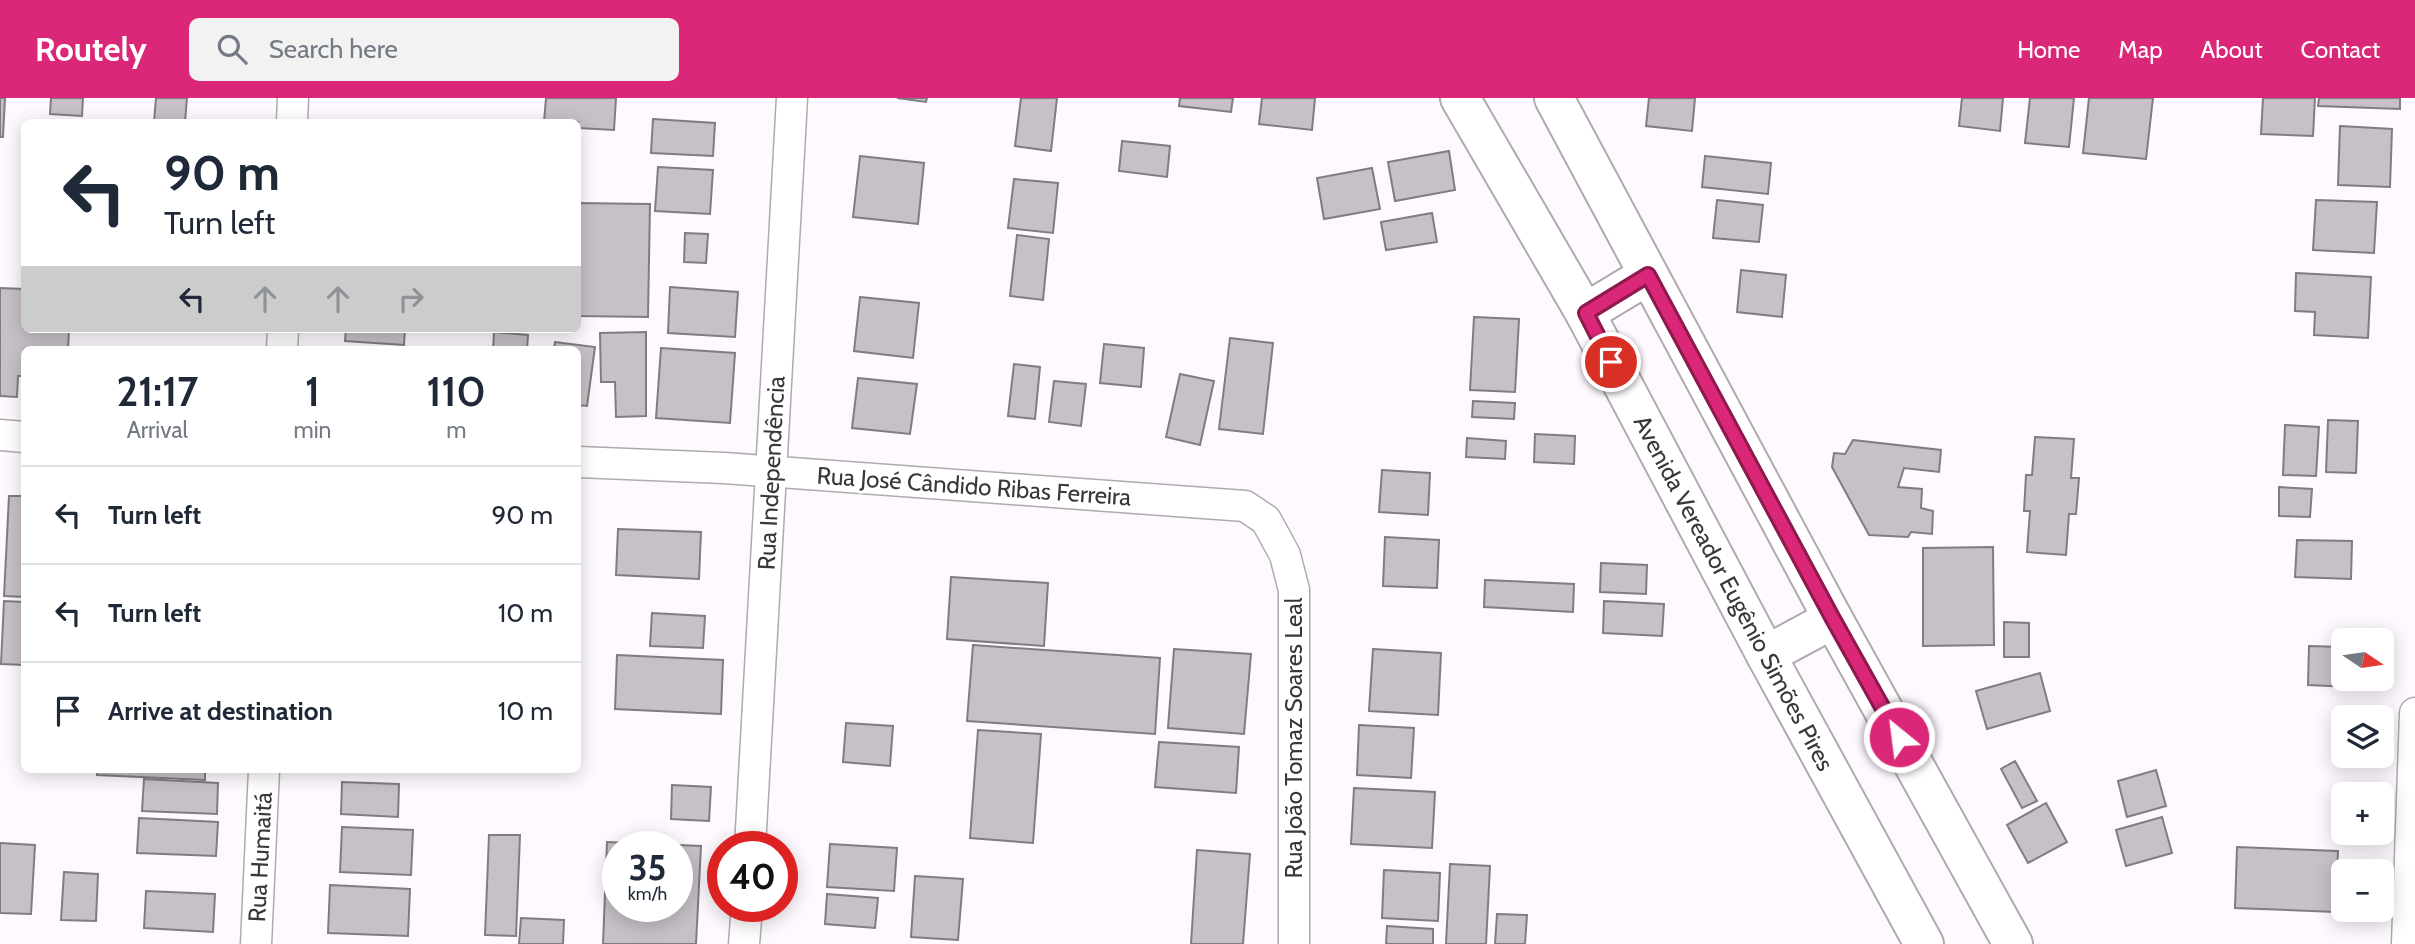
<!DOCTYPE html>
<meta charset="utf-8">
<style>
:root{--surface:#fff;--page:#f2f2f3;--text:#1f2937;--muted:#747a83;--line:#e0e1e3;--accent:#db2777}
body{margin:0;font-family:Cabin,sans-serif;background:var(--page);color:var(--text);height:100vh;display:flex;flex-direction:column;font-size:26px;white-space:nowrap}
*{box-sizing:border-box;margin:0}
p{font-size:23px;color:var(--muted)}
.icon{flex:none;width:38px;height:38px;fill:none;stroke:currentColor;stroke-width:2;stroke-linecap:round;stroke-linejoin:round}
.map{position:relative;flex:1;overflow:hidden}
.panel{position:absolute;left:21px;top:248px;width:560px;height:427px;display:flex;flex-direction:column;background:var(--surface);border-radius:10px;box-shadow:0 4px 18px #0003}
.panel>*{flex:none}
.top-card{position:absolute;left:21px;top:21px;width:560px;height:214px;border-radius:10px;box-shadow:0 4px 18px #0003;background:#fff;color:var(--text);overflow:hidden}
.needle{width:46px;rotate:103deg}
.tools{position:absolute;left:2331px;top:530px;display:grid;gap:14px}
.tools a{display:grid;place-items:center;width:63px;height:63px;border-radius:10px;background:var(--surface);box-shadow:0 4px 18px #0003;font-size:35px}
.speed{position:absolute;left:602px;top:733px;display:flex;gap:14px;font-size:35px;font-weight:700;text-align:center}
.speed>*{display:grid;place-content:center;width:91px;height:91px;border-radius:50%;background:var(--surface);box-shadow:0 4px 18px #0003;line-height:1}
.speed small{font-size:18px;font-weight:400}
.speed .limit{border:10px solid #d22;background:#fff;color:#111}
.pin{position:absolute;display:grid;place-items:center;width:60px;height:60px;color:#fff;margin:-30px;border:4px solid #fff;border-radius:50%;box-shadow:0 2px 7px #0007}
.me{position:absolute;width:77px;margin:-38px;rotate:331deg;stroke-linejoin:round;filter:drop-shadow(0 0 5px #0008)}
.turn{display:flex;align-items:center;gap:24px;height:147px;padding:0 28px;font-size:32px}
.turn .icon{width:91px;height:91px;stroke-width:2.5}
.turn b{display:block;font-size:49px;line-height:60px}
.lanes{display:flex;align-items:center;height:66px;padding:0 28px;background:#0003;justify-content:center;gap:35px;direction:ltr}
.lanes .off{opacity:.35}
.eta{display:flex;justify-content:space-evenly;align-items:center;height:119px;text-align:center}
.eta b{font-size:42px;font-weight:600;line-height:49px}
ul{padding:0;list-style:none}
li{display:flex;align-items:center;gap:21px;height:98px;padding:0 28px;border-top:2px solid var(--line)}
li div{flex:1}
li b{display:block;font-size:26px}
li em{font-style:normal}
header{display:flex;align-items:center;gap:42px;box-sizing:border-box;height:98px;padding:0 35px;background:var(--accent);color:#fff}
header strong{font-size:33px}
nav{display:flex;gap:38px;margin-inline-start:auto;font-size:24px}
.search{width:490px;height:63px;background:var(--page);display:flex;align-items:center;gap:18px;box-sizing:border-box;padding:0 24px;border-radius:10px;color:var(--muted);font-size:26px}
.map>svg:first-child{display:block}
.building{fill:#c7c1c7;stroke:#817c81;stroke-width:2;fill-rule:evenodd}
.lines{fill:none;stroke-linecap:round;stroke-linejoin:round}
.minor-casing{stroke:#b0aab0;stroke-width:33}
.tertiary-casing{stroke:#b0aab0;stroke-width:42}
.minor{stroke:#fff;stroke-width:30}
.tertiary{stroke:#fff;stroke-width:38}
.route-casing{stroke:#8e194d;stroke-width:18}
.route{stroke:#db2777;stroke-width:12}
.labels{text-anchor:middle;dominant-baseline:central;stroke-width:6;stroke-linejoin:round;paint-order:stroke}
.street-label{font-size:24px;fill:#393739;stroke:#fff}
</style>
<header>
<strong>Routely</strong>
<div class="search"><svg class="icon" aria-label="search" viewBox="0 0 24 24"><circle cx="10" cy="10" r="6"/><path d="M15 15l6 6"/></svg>Search here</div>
<nav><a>Home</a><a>Map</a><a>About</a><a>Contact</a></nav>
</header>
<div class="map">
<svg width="2415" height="846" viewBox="0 0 2415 846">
<rect width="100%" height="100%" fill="#fef8ff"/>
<g class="building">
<path d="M0,0h5l-2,39h-3z"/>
<path d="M51,0h32l-1,18 -32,-2z"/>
<path d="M156,0h31l-2,24h-31z"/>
<path d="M546,0h70l-2,32 -36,-2v-6h-34z"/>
<path d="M897,0h30l-1,4z"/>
<path d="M1021,0h36l-6,53 -36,-5z"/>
<path d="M1180,0h53l-2,14 -52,-6z"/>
<path d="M1262,0h53l-3,32 -53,-6z"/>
<path d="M1649,0h46l-3,33 -46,-5z"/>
<path d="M1962,0h41l-3,33 -41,-5z"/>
<path d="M2030,0h44l-5,49 -44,-4z"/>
<path d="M2089,0h64l-7,61 -63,-6z"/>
<path d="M2263,0h52l-2,38 -52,-2z"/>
<path d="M2319,0h81v11l-82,-3z"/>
<path d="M653,21l62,4 -2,33 -62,-3z"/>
<path d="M2340,28l52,3 -2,58 -52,-2z"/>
<path d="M1122,43l48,5 -3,31 -48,-6z"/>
<path d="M1449,53l6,39 -60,11 -7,-39z"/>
<path d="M860,58l64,7 -6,61 -65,-7z"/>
<path d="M1705,58l66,7 -3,31 -66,-7z"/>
<path d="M658,69l55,3 -3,44 -55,-3z"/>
<path d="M1372,70l8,41 -56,10 -7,-41z"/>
<path d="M1014,81l44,4 -5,50 -45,-5z"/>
<path d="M1717,102l46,5 -4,37 -46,-4z"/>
<path d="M2316,102l61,2 -3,51 -61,-3z"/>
<path d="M578,105l72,1 -2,113 -70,-1z"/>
<path d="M1432,115l5,29 -51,8 -5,-28z"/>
<path d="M685,135l23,1 -2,29 -22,-1z"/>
<path d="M1017,137l32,4 -6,61 -33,-4z"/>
<path d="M1741,172l45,5 -4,42 -45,-5z"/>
<path d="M2296,175l75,4 -3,61 -54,-3 1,-23 -20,-1z"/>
<path d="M670,189l68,5 -3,45 -67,-4z"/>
<path d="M0,190l24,1v40h45l-1,21h-44v26h-6l-1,21 -17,-1z"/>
<path d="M860,199l59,6 -6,55 -59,-7z"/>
<path d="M1474,219l45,2 -4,73 -45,-2z"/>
<path d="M346,231h59l-1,16 -59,-4z"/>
<path d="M494,234l34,3 -1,15h-34z"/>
<path d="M646,234v84l-30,1 -1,-35h-14l-1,-49z"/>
<path d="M1230,240l43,5 -10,91 -44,-5z"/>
<path d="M555,244l40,5 -8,59 -9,-1v-55h-24z"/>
<path d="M1104,246l40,4 -3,39 -41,-4z"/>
<path d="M661,250l74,5 -5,70 -74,-5z"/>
<path d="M1014,266l26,3 -5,52 -27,-3z"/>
<path d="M1180,276l34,7 -14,64 -34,-8z"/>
<path d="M858,280l59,6 -7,50 -58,-6z"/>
<path d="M1054,283l32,3 -5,42 -32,-4z"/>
<path d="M1473,303l42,2 -1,16 -42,-2z"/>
<path d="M2328,322l30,1 -2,52 -30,-1z"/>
<path d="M2285,327l34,2 -3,49 -33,-1z"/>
<path d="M1535,336l40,2 -1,28 -40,-2z"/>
<path d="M2035,339l39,2 -3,39h8l-3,36h-7l-3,41 -39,-3 3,-41h-6l2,-36h6z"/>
<path d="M1467,340l39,3 -1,18 -39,-2z"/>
<path d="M1853,342l88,10 -2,22 -35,-4 -6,19 24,2 -1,19 12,3 -1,23 -21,-2 -3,5 -39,-2 -37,-68 2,-14 11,1z"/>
<path d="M1382,372l48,3 -2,42 -49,-3z"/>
<path d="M2279,389l33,2 -2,28 -31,-1z"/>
<path d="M9,398h15v101l-20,-1z"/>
<path d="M618,431l83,3 -2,47 -83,-4z"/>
<path d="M1385,439l54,3 -2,48 -54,-2z"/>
<path d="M2297,442l55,1 -1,38 -56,-2z"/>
<path d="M1993,449l1,98 -71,1v-98z"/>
<path d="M1601,465l46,2 -1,29 -46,-2z"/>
<path d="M951,479l97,6 -4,63 -97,-7z"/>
<path d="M1485,482l89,4 -1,28 -89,-5z"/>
<path d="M4,503l20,1v63l-23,-1z"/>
<path d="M1604,503l60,3 -2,32 -59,-3z"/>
<path d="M652,515l53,3 -2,32 -53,-2z"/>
<path d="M2004,524l25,1v34h-25z"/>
<path d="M973,547l187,13 -5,76 -188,-13z"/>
<path d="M2309,548l34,1v32h8v8l-43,-2z"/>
<path d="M1174,551l77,5 -7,80 -76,-6z"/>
<path d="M1373,551l68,4 -3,62 -69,-4z"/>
<path d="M617,557l106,5 -2,54 -106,-5z"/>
<path d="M2040,575l10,38 -63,18 -11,-38z"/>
<path d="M846,625l47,3 -3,40 -47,-4z"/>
<path d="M1359,627l55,3 -3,50 -54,-3z"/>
<path d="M978,632l63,4 -8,109 -63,-5z"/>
<path d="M1159,644l80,5 -3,46 -81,-6z"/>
<path d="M2015,663l22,40 -15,7 -21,-39z"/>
<path d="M97,672h108v10l-108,-5z"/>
<path d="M2156,672l10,36 -39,11 -9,-36z"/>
<path d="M144,681l74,4 -1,31 -75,-3z"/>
<path d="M342,684l57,2 -1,33 -57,-3z"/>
<path d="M672,687l39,2 -2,34 -38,-2z"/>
<path d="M1354,690l81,4 -3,56 -81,-4z"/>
<path d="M2046,705l21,39 -39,21 -21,-38z"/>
<path d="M2162,719l10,36 -46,13 -10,-36z"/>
<path d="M139,720l79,4 -2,34 -79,-3z"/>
<path d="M342,729l71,3 -2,45 -71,-3z"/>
<path d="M489,737h31l-4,101 -31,-1z"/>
<path d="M607,744l94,4 -5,98h-93zM618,749h59v59h-59z"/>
<path d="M0,745l35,2 -4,69 -31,-1z"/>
<path d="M830,746l67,4 -3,43 -67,-4z"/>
<path d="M2237,749l101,4 -3,61 -100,-4z"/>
<path d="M1197,752l53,4 -7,90h-52z"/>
<path d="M1450,766l40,2 -4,78h-40z"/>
<path d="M1384,772l56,3 -2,48 -56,-3z"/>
<path d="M64,774l34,2 -2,47 -35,-1z"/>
<path d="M915,778l48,3 -5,61 -47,-3z"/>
<path d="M330,787l80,4 -2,47 -80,-3z"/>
<path d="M146,793l69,3 -2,38 -69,-4z"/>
<path d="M827,796l51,4 -3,30 -50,-4z"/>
<path d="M1497,816l30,1 -2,29h-30z"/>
<path d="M521,820l43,2 -1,24h-44z"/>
<path d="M1387,828l46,3v15h-47z"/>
</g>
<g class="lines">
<defs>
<g id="minor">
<path d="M292,24l1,-24"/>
<path d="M282,252l1,-21"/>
<path d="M0,337l24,2"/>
<path d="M578,364l146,6 521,38 21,14 19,35 9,35v354"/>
<path d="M750,749l42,-749"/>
<path d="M256,846l8,-174"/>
<path d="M744,846l3,-38"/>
<path d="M2407,846l8,-231"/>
</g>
<g id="tertiary">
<path d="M1460,0l125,215 181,342 158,289"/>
<path d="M1554,0l279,521 180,325"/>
<path d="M1585,215l63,-38"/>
<path d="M1766,557l67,-36"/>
</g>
</defs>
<use href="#minor" class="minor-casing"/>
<use href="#tertiary" class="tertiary-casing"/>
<use href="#minor" class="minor"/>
<use href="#tertiary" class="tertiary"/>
</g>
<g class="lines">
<defs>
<path id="route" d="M1611,264l-25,-49 62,-38 185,344 66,118"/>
</defs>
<use href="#route" class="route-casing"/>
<use href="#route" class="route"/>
</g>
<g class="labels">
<g class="street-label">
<text transform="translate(771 375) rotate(-87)">Rua Independência</text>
<text transform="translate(974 388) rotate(4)">Rua José Cândido Ribas Ferreira</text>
<text transform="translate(1734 495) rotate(62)">Avenida Vereador Eugênio Simões Pires</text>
<text transform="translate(1293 640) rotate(-90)">Rua João Tomaz Soares Leal</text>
<text transform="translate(260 759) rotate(-87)">Rua Humaitá</text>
</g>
</g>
</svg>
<div class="tools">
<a><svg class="needle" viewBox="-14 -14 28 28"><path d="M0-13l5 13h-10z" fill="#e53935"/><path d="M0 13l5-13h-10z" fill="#747a83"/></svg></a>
<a><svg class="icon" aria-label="layers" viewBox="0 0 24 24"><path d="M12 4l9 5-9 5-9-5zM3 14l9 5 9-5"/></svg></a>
<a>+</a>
<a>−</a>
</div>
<div class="speed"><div>35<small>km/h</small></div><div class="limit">40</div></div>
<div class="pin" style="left:1611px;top:264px;background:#d93025"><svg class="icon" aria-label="arrive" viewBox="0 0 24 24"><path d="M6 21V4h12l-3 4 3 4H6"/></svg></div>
<svg class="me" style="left:1899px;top:639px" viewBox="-20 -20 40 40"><circle r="17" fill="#db2777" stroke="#fff" stroke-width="3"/><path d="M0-11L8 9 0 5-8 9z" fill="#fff"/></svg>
<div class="top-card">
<div class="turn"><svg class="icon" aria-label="left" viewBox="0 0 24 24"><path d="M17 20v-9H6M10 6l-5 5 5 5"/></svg><div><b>90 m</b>Turn left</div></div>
<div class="lanes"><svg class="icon" aria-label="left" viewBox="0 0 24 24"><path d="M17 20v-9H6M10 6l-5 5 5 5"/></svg><svg class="icon off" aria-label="ahead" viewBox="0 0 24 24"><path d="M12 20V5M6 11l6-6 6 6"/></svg><svg class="icon off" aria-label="ahead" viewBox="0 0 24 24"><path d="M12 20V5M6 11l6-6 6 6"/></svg><svg class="icon off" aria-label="right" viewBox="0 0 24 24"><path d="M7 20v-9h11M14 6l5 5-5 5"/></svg></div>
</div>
<section class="panel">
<div class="eta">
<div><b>21:17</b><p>Arrival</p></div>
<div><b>1</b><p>min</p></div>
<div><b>110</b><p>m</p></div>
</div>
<ul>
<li><svg class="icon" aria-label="left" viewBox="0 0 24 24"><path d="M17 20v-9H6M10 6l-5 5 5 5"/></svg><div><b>Turn left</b></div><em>90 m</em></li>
<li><svg class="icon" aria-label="left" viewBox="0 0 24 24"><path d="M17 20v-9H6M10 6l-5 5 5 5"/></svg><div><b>Turn left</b></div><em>10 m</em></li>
<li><svg class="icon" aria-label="arrive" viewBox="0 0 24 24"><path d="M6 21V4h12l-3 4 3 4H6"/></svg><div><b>Arrive at destination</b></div><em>10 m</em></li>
</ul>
</section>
</div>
